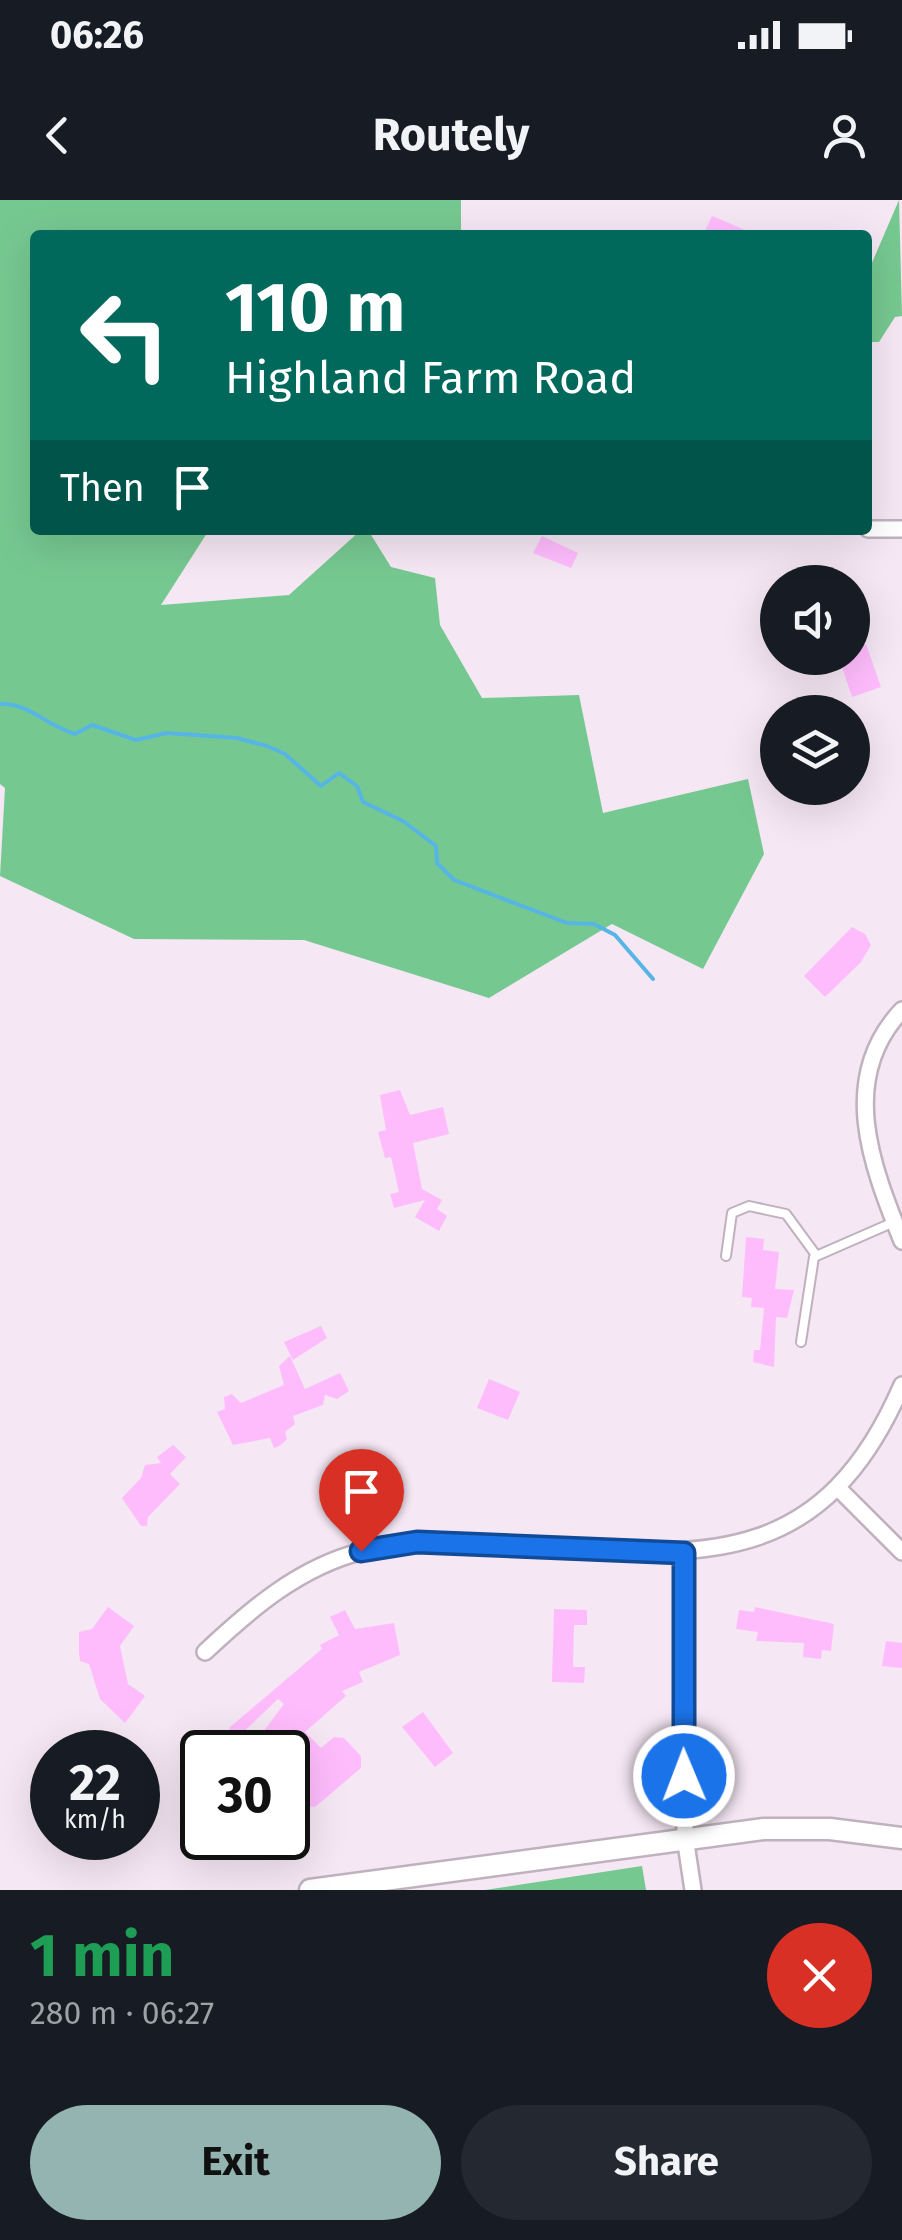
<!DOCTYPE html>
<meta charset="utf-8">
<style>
:root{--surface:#171b24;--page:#242831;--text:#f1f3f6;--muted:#9ea1a6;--accent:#93b4b1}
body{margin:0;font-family:"Fira Sans",sans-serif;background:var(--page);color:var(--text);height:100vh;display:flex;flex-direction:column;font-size:38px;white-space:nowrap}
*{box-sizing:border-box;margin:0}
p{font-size:32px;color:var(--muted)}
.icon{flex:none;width:55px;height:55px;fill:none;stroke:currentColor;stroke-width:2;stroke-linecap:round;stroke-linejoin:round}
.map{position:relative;height:1690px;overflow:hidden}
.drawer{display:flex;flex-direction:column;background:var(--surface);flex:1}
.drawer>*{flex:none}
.hud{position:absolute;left:30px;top:30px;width:842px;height:305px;border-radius:10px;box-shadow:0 10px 40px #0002;background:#00695c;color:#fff;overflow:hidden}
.controls{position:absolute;left:760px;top:365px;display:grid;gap:20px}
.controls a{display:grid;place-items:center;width:110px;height:110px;border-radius:50%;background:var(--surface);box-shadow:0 10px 40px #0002;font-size:50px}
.speed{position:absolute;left:30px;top:1530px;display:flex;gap:20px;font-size:50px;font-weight:700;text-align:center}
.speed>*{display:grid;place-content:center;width:130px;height:130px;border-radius:50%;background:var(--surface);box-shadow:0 10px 40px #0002;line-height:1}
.speed small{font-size:25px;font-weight:400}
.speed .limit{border:5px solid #111;border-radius:15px;background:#fff;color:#111}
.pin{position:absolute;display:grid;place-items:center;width:85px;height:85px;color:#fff;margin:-102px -42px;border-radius:50% 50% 50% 0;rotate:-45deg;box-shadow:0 0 10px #0007}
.pin .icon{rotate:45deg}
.me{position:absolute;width:110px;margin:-55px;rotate:359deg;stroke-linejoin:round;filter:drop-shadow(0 0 8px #0008)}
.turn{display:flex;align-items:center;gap:35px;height:210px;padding:0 30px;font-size:45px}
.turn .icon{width:130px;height:130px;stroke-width:2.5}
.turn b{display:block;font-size:70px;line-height:85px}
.then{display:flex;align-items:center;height:95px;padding:0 30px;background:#0003;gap:20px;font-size:38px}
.round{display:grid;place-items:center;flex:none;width:105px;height:105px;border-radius:52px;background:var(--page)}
.head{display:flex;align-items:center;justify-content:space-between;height:170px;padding:0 30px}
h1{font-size:60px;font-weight:700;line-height:75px;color:#1e9e55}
.button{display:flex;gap:20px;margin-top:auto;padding:20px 30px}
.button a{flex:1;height:115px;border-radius:60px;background:var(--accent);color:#111;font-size:40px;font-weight:700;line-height:115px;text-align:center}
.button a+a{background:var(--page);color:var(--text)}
.status{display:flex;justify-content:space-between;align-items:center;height:70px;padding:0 50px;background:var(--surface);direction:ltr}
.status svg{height:28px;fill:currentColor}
header{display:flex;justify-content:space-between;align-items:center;height:130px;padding:0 30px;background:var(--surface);font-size:45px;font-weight:700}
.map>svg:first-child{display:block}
.forest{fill:#76c891}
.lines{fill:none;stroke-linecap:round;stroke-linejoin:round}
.stream{stroke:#57b5e6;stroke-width:4}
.building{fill:#ffbcfd}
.lane-casing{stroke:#bfb2be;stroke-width:12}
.street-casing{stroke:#bfb2be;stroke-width:20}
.secondary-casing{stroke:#bfb2be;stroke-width:25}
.lane{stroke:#fff;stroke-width:8}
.street{stroke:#fff;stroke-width:15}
.secondary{stroke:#fff;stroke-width:20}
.route-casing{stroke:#114b97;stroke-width:25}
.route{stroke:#1a73e8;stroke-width:18}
</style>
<div class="status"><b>06:26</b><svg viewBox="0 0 49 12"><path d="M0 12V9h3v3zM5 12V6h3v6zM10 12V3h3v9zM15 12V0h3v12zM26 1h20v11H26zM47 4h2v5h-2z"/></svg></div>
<header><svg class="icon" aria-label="back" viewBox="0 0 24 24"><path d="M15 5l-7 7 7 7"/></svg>Routely<svg class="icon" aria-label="person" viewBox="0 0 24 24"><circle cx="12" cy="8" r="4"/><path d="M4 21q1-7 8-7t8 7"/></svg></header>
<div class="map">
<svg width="902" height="1690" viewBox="0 0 902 1690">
<rect width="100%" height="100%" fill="#f5e7f4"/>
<g class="forest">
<path d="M0,0h461v35h-426v295h174l-48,75 128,-10 72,-65h7l23,37 44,11 5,47 42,73 97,-3 24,118 145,-34 16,75 -61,115 -91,-45 -123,74 -185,-58 -170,-1 -134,-63 5,-88 -5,-4z"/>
<path d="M899,0l3,116 -7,1 -16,25h-11v-70z"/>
<path d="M642,1666l4,24h-161z"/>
</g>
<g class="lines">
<path class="stream" d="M0,504c27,-2 49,23 75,30l17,-9 44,15 31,-7 70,5 30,8 18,8 36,32 18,-13 18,13 6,16 40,19 33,25 1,17 17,17 113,43 27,1 21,11 38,44"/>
</g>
<g class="building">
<path d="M712,16l45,19h-54z"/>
<path d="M542,336l36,17 -7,15 -38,-15z"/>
<path d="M866,444l15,43 -29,10 -13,-39h13v-10z"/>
<path d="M852,727l13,7 6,11 -10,17 -36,35 -21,-21z"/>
<path d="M400,890l10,25 33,-8 6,27 -36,9 9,46 20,11 -5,9 10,7 -8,15 -24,-14 10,-17 -31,8 -4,-14 9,-2 -8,-35 -6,1 -7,-26 8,-2 -6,-35z"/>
<path d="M746,1037l18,2 -1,11 16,2 -4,37 19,1 -7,28 -11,-1 -2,50 -21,-5 1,-12h6l4,-42 -13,-1 1,-9 -10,-1z"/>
<path d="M321,1126l6,12 -34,22 -9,-18z"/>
<path d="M290,1156l15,33 35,-16 9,18 -12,8 -12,-4 -2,10 -30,11 2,8 -10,8 2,7 -6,6 -7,3 -4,-10 -37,7 -16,-33 8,-3 -1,-12 8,-3 9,9 43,-18 -5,-19z"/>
<path d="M489,1179l31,13 -12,28 -31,-12z"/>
<path d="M173,1245l13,12 -16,17 10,10 -32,33 -1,9h-6l-19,-28 19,-20 4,-13 16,-2 -4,-6z"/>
<path d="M108,1407l26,19 -14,20 8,38 17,12 -20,27 -25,-24 -11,-35 -9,-3 -1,-8v-21l13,-3z"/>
<path d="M755,1407l79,17 -3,27 -9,-1 -1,9 -18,-2 1,-14 -48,-2 2,-9 -22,-3 3,-19 15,2z"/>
<path d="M554,1409l33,1v15h-13l-1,42h12l-1,16 -32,-1z"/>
<path d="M345,1410l10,19 39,-6 6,32 -41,17 4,10 -21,9 4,5 -41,36 16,16 13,-11 10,1 17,18v12l-46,39 -12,-1 -15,-20v-9l13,-13 -15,-16 -4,4h-34l36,-48 -6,-5 -42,40 -7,-11 93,-79 -2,-4 19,-10 -9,-18z"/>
<path d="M886,1441l16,2v25l-20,-2z"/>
<path d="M423,1512l30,41 -18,14 -33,-40z"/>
</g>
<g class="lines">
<defs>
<g id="lane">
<path d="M726,1056l6,-43 17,-7 37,8 30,41"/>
<path d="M801,1142l13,-85 80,-35"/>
</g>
<g id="street">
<path d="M868,329h34"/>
<path d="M902,810c-65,69 -30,156 0,231"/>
<path d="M839,1289l63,63"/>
<path d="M684,1353l1,284 8,53"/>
<path d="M205,1452c46,-43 94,-85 158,-101 38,-10 74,-7 113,-6 190,3 335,51 426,-160"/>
</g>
<path id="secondary" d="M310,1690l454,-61h66l72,9"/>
</defs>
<use href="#lane" class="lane-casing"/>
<use href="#street" class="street-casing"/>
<use href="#secondary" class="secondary-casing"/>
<use href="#lane" class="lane"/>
<use href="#street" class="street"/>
<use href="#secondary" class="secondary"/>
</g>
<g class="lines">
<defs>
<path id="route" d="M361,1351l56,-9 267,11v223"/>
</defs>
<use href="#route" class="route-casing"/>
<use href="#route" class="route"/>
</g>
</svg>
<div class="controls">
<a><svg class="icon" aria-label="sound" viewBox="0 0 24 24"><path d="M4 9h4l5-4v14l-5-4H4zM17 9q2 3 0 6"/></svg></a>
<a><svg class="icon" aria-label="layers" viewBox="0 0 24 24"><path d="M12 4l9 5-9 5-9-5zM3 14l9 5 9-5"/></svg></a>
</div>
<div class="speed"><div>22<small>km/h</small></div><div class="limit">30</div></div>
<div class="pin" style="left:361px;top:1351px;background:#d93025"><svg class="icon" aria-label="arrive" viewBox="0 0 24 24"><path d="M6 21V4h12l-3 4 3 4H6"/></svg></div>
<svg class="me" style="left:684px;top:1576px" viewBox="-20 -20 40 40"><circle r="17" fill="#1a73e8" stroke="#fff" stroke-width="3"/><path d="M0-11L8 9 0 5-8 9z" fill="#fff"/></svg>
<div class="hud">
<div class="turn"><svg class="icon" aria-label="left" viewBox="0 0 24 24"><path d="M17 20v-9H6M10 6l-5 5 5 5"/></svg><div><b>110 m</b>Highland Farm Road</div></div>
<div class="then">Then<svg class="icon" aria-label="arrive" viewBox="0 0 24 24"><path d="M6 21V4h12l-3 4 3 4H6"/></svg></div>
</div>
</div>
<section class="drawer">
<div class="head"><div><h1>1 min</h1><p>280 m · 06:27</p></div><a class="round" style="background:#d93025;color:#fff"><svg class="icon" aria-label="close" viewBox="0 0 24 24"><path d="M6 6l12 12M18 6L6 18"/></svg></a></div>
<div class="button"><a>Exit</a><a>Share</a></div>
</section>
